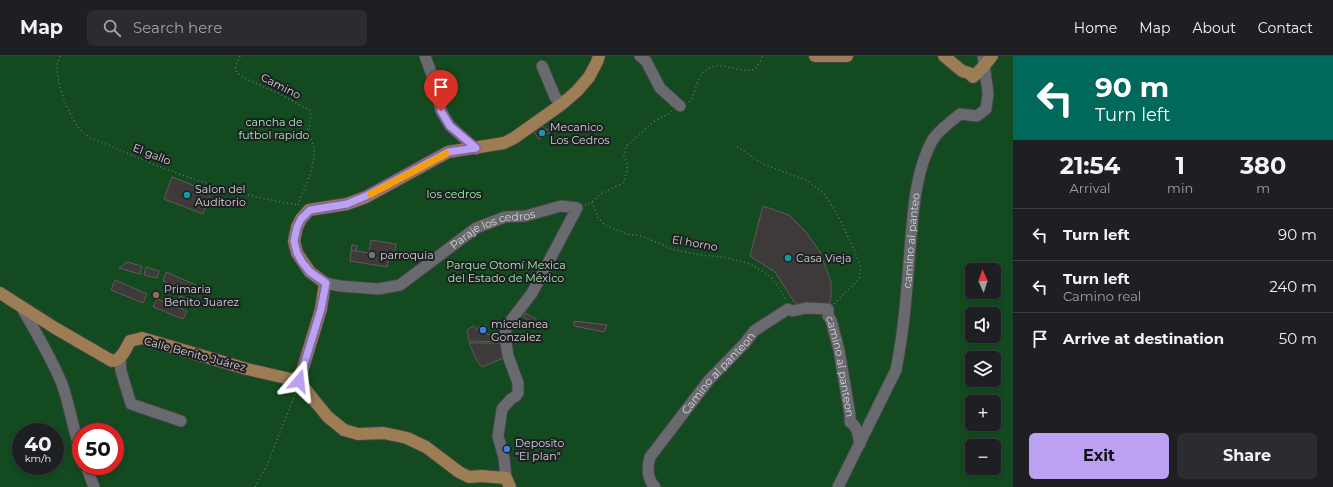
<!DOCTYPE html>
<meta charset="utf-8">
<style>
:root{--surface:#1e1f22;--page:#2b2c2f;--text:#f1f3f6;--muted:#a1a2a5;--line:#3c3d40;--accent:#bca0f2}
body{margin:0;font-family:Montserrat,sans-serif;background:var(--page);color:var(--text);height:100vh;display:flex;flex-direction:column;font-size:15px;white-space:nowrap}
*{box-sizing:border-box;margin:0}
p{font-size:13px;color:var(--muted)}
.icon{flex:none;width:22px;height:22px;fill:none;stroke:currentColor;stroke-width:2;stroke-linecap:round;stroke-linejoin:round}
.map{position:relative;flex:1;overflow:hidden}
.drawer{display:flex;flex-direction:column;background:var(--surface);width:320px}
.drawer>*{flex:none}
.banner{background:#00695c;color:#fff;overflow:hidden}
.needle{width:26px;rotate:357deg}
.buttons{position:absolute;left:965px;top:207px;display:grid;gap:8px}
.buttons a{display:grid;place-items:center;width:36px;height:36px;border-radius:6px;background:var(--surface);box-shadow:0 2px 6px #0003,0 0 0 1px var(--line);font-size:20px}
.speed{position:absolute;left:12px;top:367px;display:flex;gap:8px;font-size:20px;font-weight:700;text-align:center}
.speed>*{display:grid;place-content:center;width:52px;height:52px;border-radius:50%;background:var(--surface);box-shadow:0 2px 6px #0003,0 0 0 1px var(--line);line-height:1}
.speed small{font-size:10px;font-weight:400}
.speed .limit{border:6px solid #d22;background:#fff;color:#111}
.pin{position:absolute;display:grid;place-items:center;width:34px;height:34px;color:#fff;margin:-41px -17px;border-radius:50% 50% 50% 0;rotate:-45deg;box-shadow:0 0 4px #0007}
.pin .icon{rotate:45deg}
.me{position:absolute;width:44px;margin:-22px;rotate:17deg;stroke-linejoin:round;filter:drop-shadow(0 0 3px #0008)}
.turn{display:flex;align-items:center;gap:14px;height:84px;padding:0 16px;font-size:18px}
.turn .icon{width:52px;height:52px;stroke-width:2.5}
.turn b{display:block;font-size:28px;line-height:34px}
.eta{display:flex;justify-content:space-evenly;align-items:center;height:68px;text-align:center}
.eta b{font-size:24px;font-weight:700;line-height:28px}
.action{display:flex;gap:8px;margin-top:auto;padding:8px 16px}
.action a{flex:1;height:46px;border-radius:6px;background:var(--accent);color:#111;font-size:16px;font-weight:700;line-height:46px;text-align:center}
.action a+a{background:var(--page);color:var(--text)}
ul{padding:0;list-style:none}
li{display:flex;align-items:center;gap:12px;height:52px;padding:0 16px;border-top:1px solid var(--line)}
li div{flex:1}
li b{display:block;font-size:15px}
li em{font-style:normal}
header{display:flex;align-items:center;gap:24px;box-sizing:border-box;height:56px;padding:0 20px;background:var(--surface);border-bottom:1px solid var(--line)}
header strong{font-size:19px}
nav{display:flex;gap:22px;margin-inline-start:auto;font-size:14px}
.search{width:280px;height:36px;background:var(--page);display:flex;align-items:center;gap:10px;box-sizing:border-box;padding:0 14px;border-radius:6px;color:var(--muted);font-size:15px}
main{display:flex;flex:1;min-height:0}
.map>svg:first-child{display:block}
.green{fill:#134a20;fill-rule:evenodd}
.building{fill:#3f3a3a;stroke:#605a5a}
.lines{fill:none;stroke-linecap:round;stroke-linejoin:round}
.minor-casing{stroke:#434447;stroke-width:13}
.major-casing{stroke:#434447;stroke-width:14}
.path{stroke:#6e6f72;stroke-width:1.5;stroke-dasharray:1 3;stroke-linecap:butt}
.minor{stroke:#696a6e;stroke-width:11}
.major{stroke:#9c7d54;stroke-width:12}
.route-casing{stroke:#7a689d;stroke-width:10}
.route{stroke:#bca0f2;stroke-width:7}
.slow{stroke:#f59e0b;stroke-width:7}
.culture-dot{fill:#0f9aa8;stroke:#1e1f23;stroke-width:1.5}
.worship-dot{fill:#6b7280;stroke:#1e1f23;stroke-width:1.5}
.education-dot{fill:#8d6e63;stroke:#1e1f23;stroke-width:1.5}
.shop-dot{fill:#3f7fe0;stroke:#1e1f23;stroke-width:1.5}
.labels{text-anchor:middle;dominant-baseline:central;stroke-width:4;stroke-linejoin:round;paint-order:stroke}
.street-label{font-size:11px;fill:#d3d4d6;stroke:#1e1f23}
.park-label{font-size:11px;fill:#9ff2ab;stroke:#1e1f23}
.poi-label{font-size:11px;fill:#d3d4d6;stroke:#1e1f23;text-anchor:start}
</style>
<header>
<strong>Map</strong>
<div class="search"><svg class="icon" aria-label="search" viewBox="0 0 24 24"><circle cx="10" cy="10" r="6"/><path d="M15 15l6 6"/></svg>Search here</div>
<nav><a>Home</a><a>Map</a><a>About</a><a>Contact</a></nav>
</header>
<main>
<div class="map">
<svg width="1013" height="431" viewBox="0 0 1013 431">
<rect width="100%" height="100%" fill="#28292d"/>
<path class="green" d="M0,0h1013v431h-1013zM972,214h22v22h-22zM972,258h22v22h-22zM972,302h22v22h-22zM972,346h22v22h-22zM21,376h34v34h-34zM81,376h34v34h-34zM972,390h22v22h-22z"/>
<g class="building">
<path d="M543,70l2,3 8,1 -14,9 -5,-7z"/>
<path d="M172,121l39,15 -8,22 -39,-15z"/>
<path d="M763,150l26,9 17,17 14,20 11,30v16l-3,11 -22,-1 -12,-6 -19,-30 -25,-16z"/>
<path d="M371,184l25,4 -2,14 -5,-1 -2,10 -37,-6 2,-16 5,1 -1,5 13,2z"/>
<path d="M352,189l5,1 -1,5h-5z"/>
<path d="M127,206l15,4 -2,8 -21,-6z"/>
<path d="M146,211l13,4 -2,7 -13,-3z"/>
<path d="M166,216l30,13 -4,9 -29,-13z"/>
<path d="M115,224l32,14 -4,9 -32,-13z"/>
<path d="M180,240l10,4 -2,6 -11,-4z"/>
<path d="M157,243l30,12 -4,8 -30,-12z"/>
<path d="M525,257l11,6 3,6 -4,4 -4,-3 3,-3 -4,-3 -6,-2z"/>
<path d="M574,265l33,4 -3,7 -30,-6z"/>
<path d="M486,269v7h-5l-3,-5h5z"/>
<path d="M473,270l8,6 21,7v3l-33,-1 -2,-11z"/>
<path d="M469,287h33l4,14 -24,10 -5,-6z"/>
</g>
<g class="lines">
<defs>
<g id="minor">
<path d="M425,0l7,19 1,16 6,9 2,11 9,15 26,23"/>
<path d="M640,0l6,5 14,27 20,18"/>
<path d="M542,10l13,31 7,7"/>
<path id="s1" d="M325,227l15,3 38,3 22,-4 76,-57 29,-11 20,-1 36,-10 16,2 -45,85 -26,34 -1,9 3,20 10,27v10l-2,3 -5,3 -9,10 -4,27 6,22 2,20"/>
<path d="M22,252c14,25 29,49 40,76 8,22 11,46 19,68"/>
<path d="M120,302l1,13 10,33 50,17"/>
<path d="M86,410l8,21"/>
<path id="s2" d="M655,431c-8,-8 -8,-20 -5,-30l59,-77 36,-37 9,-12 34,-22 5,2 13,-3 22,1v7l3,4 8,30 11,65v7c8,5 8,13 10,22"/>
<path id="s3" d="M838,431l58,-117c8,-40 11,-81 14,-121 3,-35 5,-77 22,-108 6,-11 19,-19 28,-27l17,2 9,-7 2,-16 -5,-37"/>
</g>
<g id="major">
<path d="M815,0h32"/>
<path d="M944,0l18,15 7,2 4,4 11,-11 8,-10"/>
<path d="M0,237l55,35 57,33c9,0 14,-12 18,-20l12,-3 105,31 52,12"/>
<path d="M510,431l-4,-9 -25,-2 -12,1 -10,-5 -33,-25 -19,-9 -23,-5 -26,1 -14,-4 -16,-13 -15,-18 -14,-18 22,-72 4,-26 -15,-11 -7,-10 -6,-9 -3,-12 3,-14 4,-8 8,-9 38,-6 19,-7 82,-45 56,-9 10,-5 48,-34 15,-13 12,-14 8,-15 2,-6"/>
</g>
</defs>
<use href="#minor" class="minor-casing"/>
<use href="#major" class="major-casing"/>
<g class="path">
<path d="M60,0c-1,3 -2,6 -3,9 -1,18 13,58 28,69 6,5 22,10 30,14 58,26 120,47 183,57"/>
<path d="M240,0l-5,12 2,5 7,5 34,15 33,18c-1,8 0,14 -5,21l2,2"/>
<path d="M689,46c7,-8 7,-25 17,-32 15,-12 40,8 51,-3 2,-3 4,-8 6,-11"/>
<path d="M737,91l26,17 45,17 16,13 12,18 18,37 7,20 -2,10 -25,25"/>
<path d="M592,146l6,16 7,7 7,3 15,6 15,2 30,13 28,6 24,2 27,7 20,13 14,20 1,4"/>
<path d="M298,149c6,-19 25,-49 11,-69"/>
<path d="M585,149l7,-3 7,-7 24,-12 4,-12v-8l-3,-7 2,-10c10,-7 17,-16 26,-23 7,-5 14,-7 20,-12"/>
<path d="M255,431l12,-22 29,-73"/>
</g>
<use href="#minor" class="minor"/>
<use href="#major" class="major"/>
</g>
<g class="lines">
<defs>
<path id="route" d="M299,325l22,-72 5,-26 -16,-11 -8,-10 -5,-9 -3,-12 3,-14 4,-8 9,-9 37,-6 19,-8 82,-44 28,-4 -26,-22 -9,-15"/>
</defs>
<use href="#route" class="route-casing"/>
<use href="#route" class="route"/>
<path class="slow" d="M371,138l75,-40"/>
</g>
<g class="culture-dot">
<circle cx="542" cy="77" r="4"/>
<circle cx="187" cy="139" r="4"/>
<circle cx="788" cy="202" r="4"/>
</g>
<circle class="worship-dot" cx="372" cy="199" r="4"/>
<circle class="education-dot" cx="156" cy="239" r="4"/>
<g class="shop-dot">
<circle cx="483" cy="274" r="4"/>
<circle cx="507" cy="393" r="4"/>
</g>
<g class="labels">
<g class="street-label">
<text transform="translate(281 30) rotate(27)">Camino</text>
<text transform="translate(152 98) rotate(21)">El gallo</text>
<text stroke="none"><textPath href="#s1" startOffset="186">Paraje los cedros</textPath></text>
<text stroke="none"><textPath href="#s3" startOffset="261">camino al panteo</textPath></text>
<text transform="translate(695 187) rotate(10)">El horno</text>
<text transform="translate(195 298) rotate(15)">Calle Benito Juárez</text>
<text stroke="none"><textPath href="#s2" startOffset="336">camino al panteon</textPath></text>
<text stroke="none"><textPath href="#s2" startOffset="140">Camino al panteon</textPath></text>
</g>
<g class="park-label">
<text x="274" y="66">cancha de<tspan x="274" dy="13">futbol rapido</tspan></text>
<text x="454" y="138">los cedros</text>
<text x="506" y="209">Parque Otomí Mexica<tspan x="506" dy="13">del Estado de México</tspan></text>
</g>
<g class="poi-label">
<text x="550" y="71">Mecanico<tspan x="550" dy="13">Los Cedros</tspan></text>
<text x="195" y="133">Salon del<tspan x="195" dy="13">Auditorio</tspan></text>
<text x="380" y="199">parroquia</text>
<text x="796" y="202">Casa Vieja</text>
<text x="164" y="233">Primaria<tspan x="164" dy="13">Benito Juarez</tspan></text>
<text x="491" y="268">micelanea<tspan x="491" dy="13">Gonzalez</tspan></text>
<text x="515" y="387">Deposito<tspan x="515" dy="13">"El plan"</tspan></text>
</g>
</g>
</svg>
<div class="buttons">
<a><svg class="needle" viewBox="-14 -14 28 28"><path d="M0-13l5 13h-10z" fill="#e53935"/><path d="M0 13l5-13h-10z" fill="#a1a2a5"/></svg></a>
<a><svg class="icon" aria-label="sound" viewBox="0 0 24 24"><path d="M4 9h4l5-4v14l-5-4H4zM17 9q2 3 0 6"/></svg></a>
<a><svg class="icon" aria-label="layers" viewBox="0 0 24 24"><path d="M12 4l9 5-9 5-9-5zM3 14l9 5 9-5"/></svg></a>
<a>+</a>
<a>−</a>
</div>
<div class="speed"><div>40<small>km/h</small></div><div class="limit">50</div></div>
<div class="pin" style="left:441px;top:55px;background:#d93025"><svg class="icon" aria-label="arrive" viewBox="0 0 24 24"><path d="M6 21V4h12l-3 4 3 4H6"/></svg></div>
<svg class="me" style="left:299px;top:325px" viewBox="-20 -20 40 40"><path d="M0-17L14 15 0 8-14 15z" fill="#bca0f2" stroke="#fff" stroke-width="4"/></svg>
</div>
<section class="drawer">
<div class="banner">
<div class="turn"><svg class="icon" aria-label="left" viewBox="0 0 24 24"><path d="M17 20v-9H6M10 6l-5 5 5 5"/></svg><div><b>90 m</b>Turn left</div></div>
</div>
<div class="eta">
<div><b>21:54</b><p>Arrival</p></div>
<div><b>1</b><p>min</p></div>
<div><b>380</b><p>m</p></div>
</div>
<ul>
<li><svg class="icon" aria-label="left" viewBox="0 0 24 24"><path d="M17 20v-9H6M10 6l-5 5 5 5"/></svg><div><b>Turn left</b></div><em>90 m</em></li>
<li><svg class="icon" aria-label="left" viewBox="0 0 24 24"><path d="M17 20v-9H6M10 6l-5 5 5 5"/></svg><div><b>Turn left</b><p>Camino real</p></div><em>240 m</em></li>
<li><svg class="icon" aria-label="arrive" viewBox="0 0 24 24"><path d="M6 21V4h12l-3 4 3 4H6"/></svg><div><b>Arrive at destination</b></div><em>50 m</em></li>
</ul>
<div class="action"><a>Exit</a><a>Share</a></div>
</section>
</main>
